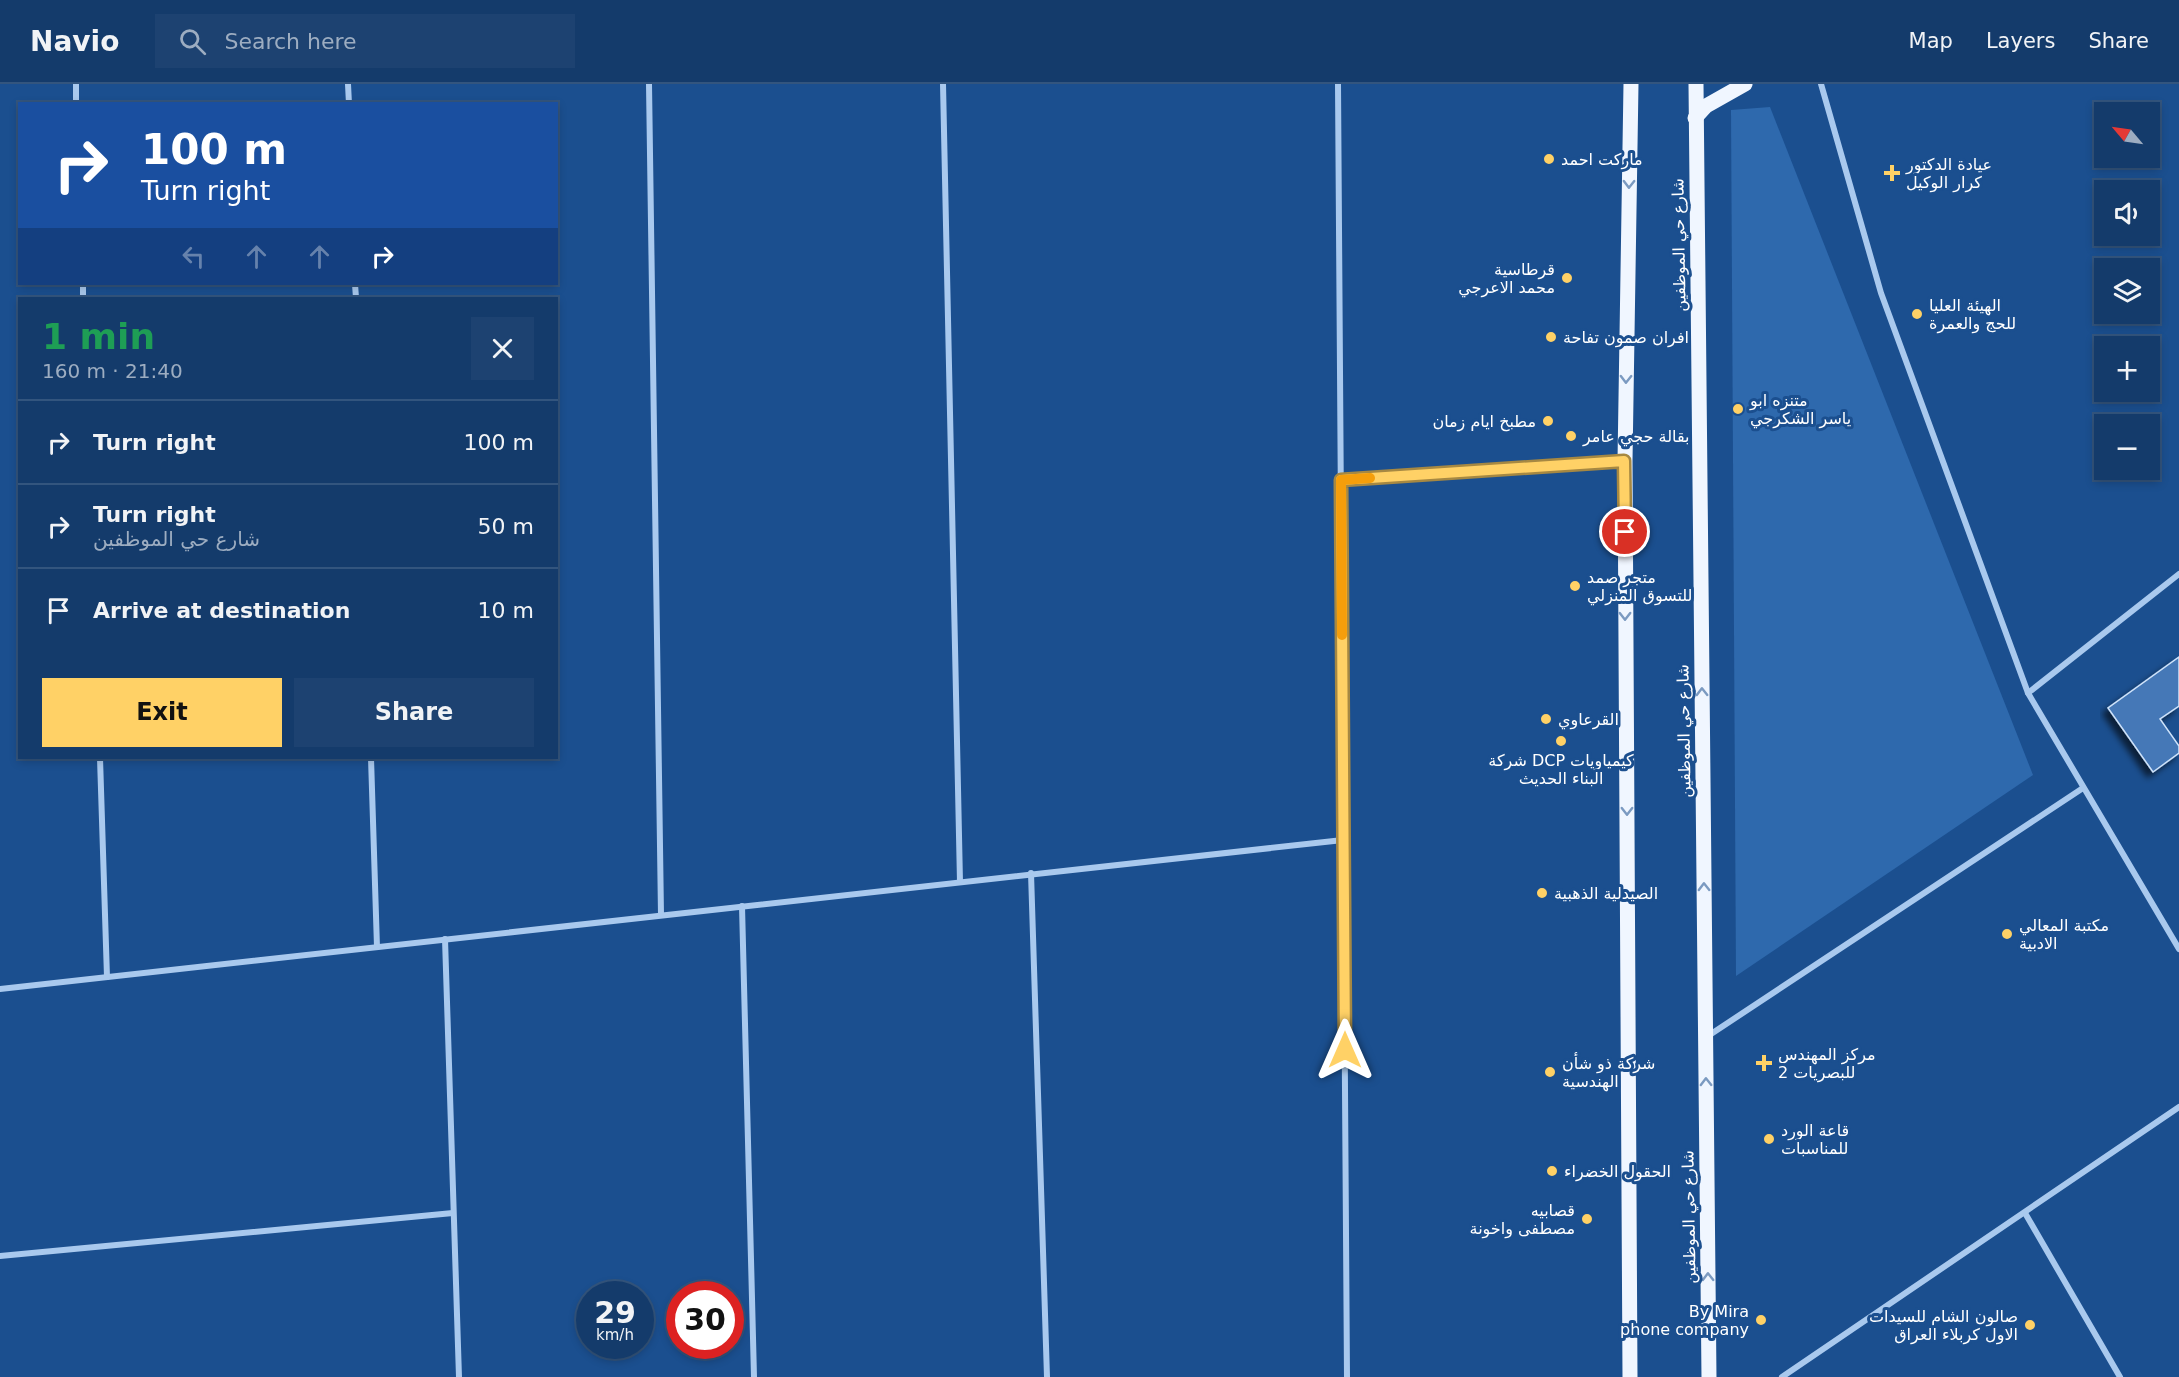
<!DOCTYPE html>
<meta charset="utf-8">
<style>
:root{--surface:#143b6b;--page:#1d4271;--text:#f1f3f6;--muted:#9dadc1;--line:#33557e;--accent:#ffd166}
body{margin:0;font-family:"DejaVu Sans",Cairo,sans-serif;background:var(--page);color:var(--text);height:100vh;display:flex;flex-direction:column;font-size:22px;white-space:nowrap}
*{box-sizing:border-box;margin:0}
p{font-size:20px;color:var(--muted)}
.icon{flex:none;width:33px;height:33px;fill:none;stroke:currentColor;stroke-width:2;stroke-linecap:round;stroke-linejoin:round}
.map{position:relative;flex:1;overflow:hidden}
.drawer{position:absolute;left:18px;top:213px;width:540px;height:462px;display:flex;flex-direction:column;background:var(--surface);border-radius:0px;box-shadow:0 3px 9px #0003,0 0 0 2px var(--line)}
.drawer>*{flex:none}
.guide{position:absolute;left:18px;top:18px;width:540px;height:183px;border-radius:0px;box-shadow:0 3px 9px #0003,0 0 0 2px var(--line);background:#1a4fa0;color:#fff;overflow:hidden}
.needle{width:39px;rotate:299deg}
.tools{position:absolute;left:2094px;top:18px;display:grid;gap:12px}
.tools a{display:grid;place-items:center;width:66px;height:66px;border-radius:0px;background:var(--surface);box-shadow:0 3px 9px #0003,0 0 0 2px var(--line);font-size:30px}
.speed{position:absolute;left:576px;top:1197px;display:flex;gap:12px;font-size:30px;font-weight:700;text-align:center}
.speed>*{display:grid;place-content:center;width:78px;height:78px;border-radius:50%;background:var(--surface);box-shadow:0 3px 9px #0003,0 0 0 2px var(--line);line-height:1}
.speed small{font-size:15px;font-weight:400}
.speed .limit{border:9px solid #d22;background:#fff;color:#111}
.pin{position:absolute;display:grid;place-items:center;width:51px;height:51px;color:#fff;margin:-26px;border:3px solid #fff;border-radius:50%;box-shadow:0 2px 6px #0007}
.me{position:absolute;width:66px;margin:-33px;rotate:0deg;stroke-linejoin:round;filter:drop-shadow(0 0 4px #0008)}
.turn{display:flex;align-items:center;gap:21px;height:126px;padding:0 24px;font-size:27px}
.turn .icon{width:78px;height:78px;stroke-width:2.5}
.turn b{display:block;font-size:42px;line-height:51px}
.lanes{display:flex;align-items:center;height:57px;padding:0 24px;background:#0003;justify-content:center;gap:30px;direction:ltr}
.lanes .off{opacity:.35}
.round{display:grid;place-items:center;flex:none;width:63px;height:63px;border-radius:0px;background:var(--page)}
.overview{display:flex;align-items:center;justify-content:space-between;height:102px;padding:0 24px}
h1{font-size:36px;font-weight:800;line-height:45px;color:#1e9e55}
.cta{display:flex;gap:12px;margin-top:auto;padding:12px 24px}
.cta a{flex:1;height:69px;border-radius:0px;background:var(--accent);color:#111;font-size:24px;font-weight:800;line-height:69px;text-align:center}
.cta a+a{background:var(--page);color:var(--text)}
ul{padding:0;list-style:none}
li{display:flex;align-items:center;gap:18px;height:84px;padding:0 24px;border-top:2px solid var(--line)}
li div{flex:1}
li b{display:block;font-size:22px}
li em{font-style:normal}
header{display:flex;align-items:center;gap:36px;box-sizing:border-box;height:84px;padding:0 30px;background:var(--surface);border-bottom:2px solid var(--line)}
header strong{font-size:28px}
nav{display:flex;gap:33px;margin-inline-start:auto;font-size:21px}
.search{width:420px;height:54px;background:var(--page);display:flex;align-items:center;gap:15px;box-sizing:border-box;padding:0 21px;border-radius:0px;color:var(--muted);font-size:22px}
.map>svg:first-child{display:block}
.green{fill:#2e69ad}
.building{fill:#4478b7;stroke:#cfe3fa;stroke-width:1.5;filter:url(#shadow)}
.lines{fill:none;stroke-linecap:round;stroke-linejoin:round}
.street{stroke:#a9c9ee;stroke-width:6}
.primary{stroke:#f0f6ff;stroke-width:15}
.oneway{stroke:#7b9ac1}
.route-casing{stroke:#a68842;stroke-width:15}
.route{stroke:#ffd166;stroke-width:10}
.slow{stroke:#f59e0b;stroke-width:10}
.poi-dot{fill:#ffd166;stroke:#1b4f8f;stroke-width:2}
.labels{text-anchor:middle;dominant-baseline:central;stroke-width:6;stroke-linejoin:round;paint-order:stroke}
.poi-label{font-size:16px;fill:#fff;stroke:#1b4f8f;text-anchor:start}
.street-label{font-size:16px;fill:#fff;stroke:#1b4f8f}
</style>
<header>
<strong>Navio</strong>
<div class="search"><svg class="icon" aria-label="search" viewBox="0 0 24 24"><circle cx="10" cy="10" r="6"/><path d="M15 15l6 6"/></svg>Search here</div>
<nav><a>Map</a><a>Layers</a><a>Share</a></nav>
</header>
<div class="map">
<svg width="2179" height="1293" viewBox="0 0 2179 1293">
<defs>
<filter id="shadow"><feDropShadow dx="-5.5" dy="5.5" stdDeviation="3" flood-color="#0009"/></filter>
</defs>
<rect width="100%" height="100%" fill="#1b4f8f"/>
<path class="green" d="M1770,23l263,668 -297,201 -5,-866z"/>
<path class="building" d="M2179,573v49l-19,13 19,27v7l-26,19 -45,-64z"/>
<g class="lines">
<g class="street">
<path d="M76,0v20"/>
<path d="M348,0l1,20"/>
<path d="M649,0l12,831"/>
<path d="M943,0l17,798"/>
<path d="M1338,0l9,1293"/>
<path d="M1821,0l60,209 147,400 151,256"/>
<path d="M83,200v14"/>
<path d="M355,200l1,14"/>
<path d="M1341,396l283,-19"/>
<path d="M2028,609l151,-119"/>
<path d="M100,674l7,219"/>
<path d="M371,674l6,189"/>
<path d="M1031,789l16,504"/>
<path d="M742,822l12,471"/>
<path d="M445,855l14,438"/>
<path d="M0,905l1343,-149"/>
<path d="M1708,952l375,-248"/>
<path d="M2025,1129l95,164"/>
<path d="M0,1172l453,-43"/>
<path d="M1782,1293l397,-270"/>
</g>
<g class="primary">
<path d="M1696,0l13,1293"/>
<path d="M1695,34l11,-12 39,-22"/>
<path d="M1630,1293l-5,-916 6,-377"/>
</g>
</g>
<defs><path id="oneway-chevron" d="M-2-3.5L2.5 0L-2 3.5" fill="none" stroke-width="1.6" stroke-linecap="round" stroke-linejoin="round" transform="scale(1.5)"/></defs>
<g class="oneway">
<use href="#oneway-chevron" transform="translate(1629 100) rotate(91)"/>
<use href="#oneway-chevron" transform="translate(1626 295) rotate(91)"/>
<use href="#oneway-chevron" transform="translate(1625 532) rotate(90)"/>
<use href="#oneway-chevron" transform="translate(1702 608) rotate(-91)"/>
<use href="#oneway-chevron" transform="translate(1627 727) rotate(90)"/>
<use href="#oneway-chevron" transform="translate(1704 803) rotate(-91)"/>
<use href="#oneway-chevron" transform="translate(1706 998) rotate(-91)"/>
<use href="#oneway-chevron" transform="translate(1708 1193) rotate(-91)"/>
</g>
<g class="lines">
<defs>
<path id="route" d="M1345,966l-4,-570 283,-19 1,71"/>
</defs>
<use href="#route" class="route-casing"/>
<use href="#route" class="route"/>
<path class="slow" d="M1342,551l-1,-155 29,-2"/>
</g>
<g class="poi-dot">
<circle cx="1549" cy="75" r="6"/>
<path d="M1889 80h6v6h6v6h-6v6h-6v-6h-6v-6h6z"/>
<circle cx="1567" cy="194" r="6"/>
<circle cx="1917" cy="230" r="6"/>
<circle cx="1551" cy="253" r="6"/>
<circle cx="1738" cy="325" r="6"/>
<circle cx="1548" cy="337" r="6"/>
<circle cx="1571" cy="352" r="6"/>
<circle cx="1575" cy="502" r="6"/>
<circle cx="1546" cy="635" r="6"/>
<circle cx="1561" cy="657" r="6"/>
<circle cx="1542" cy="809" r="6"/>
<circle cx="2007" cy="850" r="6"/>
<path d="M1761 970h6v6h6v6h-6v6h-6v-6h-6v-6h6z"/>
<circle cx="1550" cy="988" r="6"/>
<circle cx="1769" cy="1055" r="6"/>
<circle cx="1552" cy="1087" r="6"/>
<circle cx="1587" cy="1135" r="6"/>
<circle cx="1761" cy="1236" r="6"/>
<circle cx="2030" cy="1241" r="6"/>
</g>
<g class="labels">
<g class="poi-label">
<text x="1561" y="75">ماركت احمد</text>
<text x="1906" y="80">عيادة الدكتور<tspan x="1906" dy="18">كرار الوكيل</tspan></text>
<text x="1555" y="185" text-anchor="end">قرطاسية<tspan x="1555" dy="18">محمد الاعرجي</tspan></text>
<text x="1929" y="221">الهيئة العليا<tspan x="1929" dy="18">للحج والعمرة</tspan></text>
<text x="1563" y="253">افران صمون تفاحة</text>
<text x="1750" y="316">متنزه ابو<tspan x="1750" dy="18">ياسر الشكرجي</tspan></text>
<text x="1536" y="337" text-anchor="end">مطبخ ايام زمان</text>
<text x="1583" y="352">بقالة حجي عامر</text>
<text x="1587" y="493">متجر صمد<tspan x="1587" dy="18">للتسوق المنزلي</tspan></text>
<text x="1558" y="635">القرعاوي</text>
<text x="1561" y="676" text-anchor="middle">شركة DCP كيمياويات<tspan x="1561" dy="18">البناء الحديث</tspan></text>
<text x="1554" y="809">الصيدلية الذهبية</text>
<text x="2019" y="841">مكتبة المعالي<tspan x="2019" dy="18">الادبية</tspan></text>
<text x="1778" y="970">مركز المهندس<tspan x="1778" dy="18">للبصريات 2</tspan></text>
<text x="1562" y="979">شركة ذو شأن<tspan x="1562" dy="18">الهندسية</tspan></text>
<text x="1781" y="1046">قاعة الورد<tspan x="1781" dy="18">للمناسبات</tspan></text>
<text x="1564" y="1087">الحقول الخضراء</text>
<text x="1575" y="1126" text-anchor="end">قصابيه<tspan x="1575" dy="18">مصطفى واخونة</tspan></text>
<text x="1749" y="1227" text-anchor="end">By Mira<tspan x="1749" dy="18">phone company</tspan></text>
<text x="2018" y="1232" text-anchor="end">صالون الشام للسيدات<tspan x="2018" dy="18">الاول كربلاء العراق</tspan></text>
</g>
<g class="street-label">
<text transform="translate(1679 161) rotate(-91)">شارع حي الموظفين</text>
<text transform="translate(1684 647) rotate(-91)">شارع حي الموظفين</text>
<text transform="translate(1689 1133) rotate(-91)">شارع حي الموظفين</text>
</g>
</g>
</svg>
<div class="tools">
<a><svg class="needle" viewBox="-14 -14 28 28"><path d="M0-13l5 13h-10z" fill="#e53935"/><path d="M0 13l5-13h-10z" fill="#9dadc1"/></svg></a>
<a><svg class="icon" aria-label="sound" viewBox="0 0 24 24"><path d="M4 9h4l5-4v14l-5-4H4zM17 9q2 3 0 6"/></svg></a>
<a><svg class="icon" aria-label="layers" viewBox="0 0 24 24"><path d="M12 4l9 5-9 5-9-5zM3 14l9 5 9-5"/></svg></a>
<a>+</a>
<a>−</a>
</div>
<div class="speed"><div>29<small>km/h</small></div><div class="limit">30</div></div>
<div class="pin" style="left:1625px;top:448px;background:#d93025"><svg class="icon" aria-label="arrive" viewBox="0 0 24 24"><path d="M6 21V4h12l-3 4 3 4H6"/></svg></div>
<svg class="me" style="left:1345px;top:966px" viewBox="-20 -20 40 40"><path d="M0-17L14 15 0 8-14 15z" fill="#ffd166" stroke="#fff" stroke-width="4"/></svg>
<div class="guide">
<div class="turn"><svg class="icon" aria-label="right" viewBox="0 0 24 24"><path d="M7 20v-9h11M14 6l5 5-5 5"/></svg><div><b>100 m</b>Turn right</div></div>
<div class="lanes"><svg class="icon off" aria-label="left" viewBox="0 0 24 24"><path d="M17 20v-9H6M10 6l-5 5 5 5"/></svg><svg class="icon off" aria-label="ahead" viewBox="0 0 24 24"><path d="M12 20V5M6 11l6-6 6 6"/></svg><svg class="icon off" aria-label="ahead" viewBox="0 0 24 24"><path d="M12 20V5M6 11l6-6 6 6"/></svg><svg class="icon" aria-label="right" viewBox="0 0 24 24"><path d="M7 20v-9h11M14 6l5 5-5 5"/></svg></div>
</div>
<section class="drawer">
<div class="overview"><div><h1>1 min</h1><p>160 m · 21:40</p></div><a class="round"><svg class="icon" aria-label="close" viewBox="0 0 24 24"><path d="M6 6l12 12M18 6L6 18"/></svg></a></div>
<ul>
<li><svg class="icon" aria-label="right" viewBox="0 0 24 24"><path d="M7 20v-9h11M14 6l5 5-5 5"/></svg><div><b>Turn right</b></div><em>100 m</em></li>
<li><svg class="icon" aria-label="right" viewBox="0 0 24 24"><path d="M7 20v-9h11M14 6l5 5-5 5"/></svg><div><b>Turn right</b><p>شارع حي الموظفين</p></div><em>50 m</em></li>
<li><svg class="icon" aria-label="arrive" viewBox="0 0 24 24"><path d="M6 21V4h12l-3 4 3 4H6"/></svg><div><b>Arrive at destination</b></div><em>10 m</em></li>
</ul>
<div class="cta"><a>Exit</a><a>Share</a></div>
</section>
</div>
